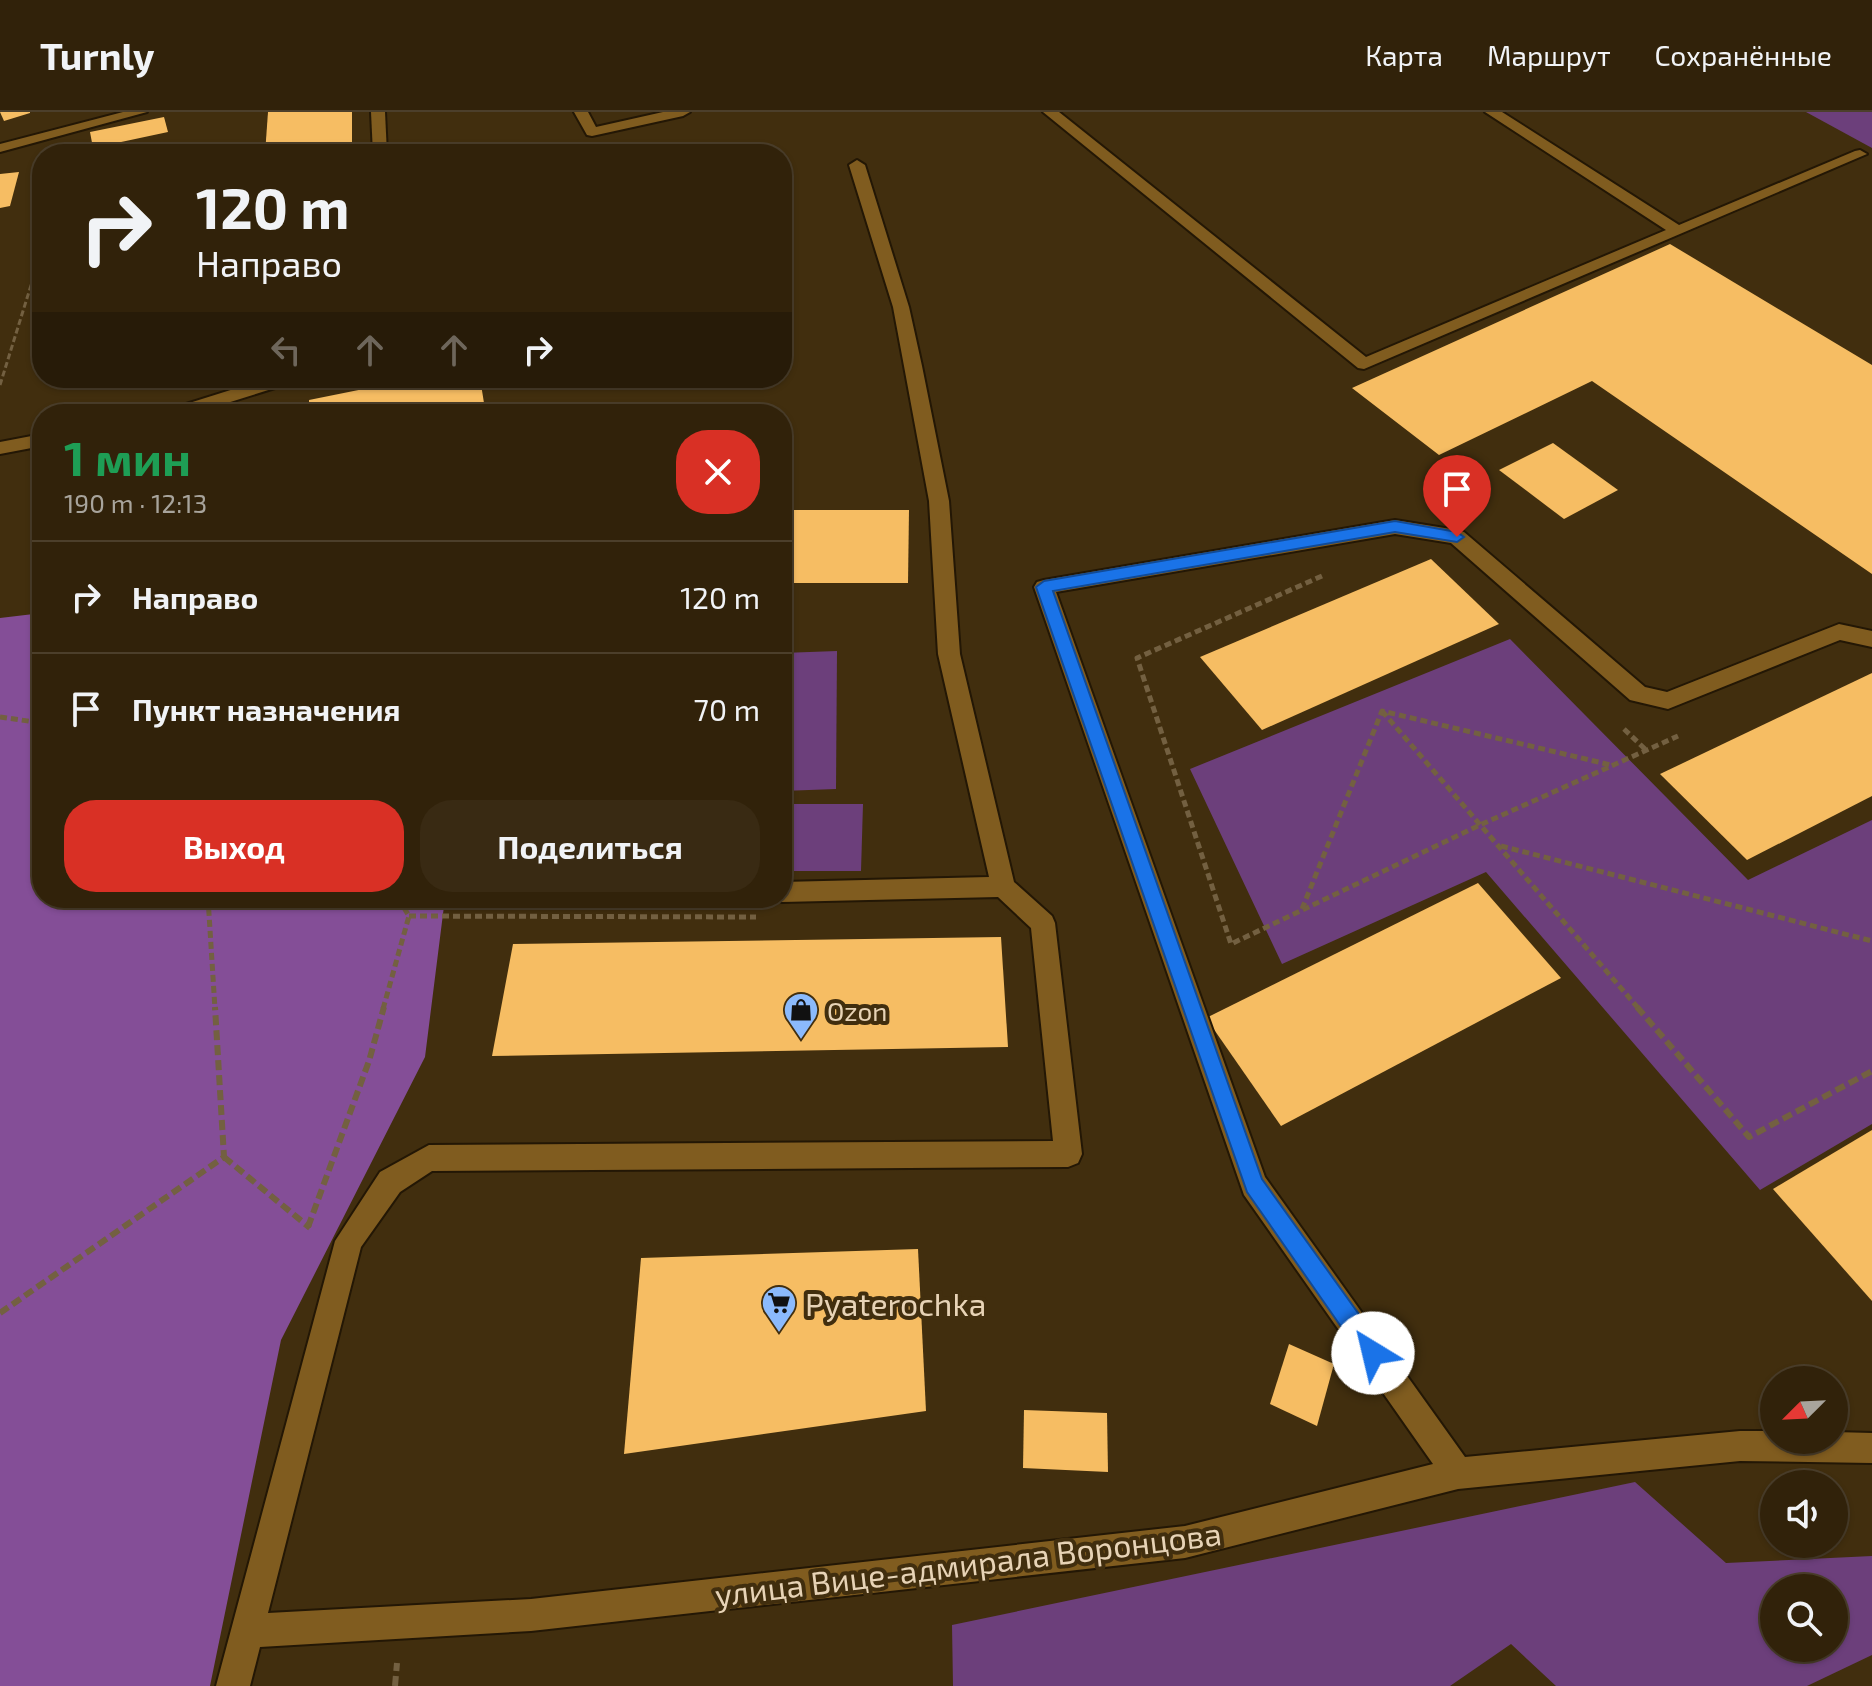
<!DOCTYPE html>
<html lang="ru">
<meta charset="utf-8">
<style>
:root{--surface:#31220a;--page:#392a13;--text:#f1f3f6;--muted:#a8a49c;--line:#4c3f2b;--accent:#d93025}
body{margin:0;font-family:"Exo 2",sans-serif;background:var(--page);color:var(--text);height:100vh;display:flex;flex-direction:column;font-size:30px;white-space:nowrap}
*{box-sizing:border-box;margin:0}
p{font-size:26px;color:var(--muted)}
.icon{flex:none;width:44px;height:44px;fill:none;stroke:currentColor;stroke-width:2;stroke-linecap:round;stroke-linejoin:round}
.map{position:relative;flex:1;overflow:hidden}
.sheet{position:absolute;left:32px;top:292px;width:760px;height:504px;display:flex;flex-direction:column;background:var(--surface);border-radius:32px;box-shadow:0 2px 6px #0004,0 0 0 2px var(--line)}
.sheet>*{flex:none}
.hud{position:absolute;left:32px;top:32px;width:760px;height:244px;border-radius:32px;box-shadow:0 2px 6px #0004,0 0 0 2px var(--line);background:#31220a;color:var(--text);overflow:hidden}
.needle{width:52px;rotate:246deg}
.controls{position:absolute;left:1760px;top:1254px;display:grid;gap:16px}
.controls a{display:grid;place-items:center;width:88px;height:88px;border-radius:50%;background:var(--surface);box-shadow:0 2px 6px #0004,0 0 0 2px var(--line);font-size:40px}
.pin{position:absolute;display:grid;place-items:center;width:68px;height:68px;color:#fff;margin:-82px -34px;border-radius:50% 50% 50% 0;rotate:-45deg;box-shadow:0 0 8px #0007}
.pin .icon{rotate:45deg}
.me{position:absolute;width:88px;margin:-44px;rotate:324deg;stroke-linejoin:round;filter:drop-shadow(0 0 6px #0008)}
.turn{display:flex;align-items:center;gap:28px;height:168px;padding:0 32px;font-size:36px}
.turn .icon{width:104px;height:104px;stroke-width:2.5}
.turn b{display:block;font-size:56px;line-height:68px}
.lanes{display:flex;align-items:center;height:76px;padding:0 32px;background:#0003;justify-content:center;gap:40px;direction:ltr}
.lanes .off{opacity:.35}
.round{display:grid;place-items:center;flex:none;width:84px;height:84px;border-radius:32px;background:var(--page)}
.head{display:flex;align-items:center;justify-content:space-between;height:136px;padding:0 32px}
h1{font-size:48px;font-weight:700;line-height:60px;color:#1e9e55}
.primary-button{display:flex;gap:16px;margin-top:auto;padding:16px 32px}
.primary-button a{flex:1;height:92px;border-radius:32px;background:var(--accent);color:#fff;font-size:32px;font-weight:700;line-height:92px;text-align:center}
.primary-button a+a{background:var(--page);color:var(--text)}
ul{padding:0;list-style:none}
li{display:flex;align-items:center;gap:24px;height:112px;padding:0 32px;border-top:2px solid var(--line)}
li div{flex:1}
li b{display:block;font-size:30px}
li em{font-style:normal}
header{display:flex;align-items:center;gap:48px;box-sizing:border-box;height:112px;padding:0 40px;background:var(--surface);border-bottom:2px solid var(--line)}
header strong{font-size:38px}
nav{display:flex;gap:44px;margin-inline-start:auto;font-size:28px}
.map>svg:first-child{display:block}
.green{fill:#6c3f7b;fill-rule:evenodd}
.forest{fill:#844e97}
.building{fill:#f6bd63}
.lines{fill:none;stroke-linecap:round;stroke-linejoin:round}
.minor-casing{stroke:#231705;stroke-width:4}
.path-far2{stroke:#736041;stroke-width:3;stroke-dasharray:6 3;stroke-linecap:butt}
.path-far1{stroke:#736041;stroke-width:5;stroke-dasharray:7 4;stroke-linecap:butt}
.path{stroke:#736041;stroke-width:6;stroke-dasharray:10 5;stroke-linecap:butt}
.minor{fill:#805c1f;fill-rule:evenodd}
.route{fill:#1a73e8;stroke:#114b97;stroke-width:2}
.labels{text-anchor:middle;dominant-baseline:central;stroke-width:8;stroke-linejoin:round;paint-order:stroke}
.poi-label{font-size:26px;fill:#e7d3b6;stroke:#412e0e;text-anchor:start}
.near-poi-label{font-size:32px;fill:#e7d3b6;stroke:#412e0e;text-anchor:start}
.near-street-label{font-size:32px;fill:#e7d3b6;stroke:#412e0e}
</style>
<header>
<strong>Turnly</strong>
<nav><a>Карта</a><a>Маршрут</a><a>Сохранённые</a></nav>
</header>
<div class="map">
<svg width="1872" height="1574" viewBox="0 0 1872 1574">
<rect width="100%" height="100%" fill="#412e0e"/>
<g class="green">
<path d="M1806,0h66v36z"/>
<path d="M1510,527l238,241 124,-60v304l-112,66 -274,-318 -204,92 -92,-195z"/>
<path d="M837,539l-1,138 -54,2v-138z"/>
<path d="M782,692h81l-2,67h-79z"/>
<path d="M1635,1370l91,81 146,-7v99l-65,31h-251l-45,-42 -61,42h-497l-1,-61zM1834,1476v60h-60v-60z"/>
</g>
<path class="forest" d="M42,501v285h403l-20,159 -144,283 -71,346h-210v-1068z"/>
<g class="building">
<path d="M0,0h30v1l-26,8z"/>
<path d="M268,0h84v42h-87z"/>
<path d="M164,5l4,15 -75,16 -3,-16z"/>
<path d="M19,60l-9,34 -10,2v-34z"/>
<path d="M1670,132l202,121v209l-280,-193 -153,74 -87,-67z"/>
<path d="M418,266h62l4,25 -65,11h-6l-2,-4 -25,4h-77v-14z"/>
<path d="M1553,331l65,47 -54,29 -65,-49z"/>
<path d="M782,398h127l-1,73h-126z"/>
<path d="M1431,447l68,65 -237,106 -62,-73z"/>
<path d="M1872,561v123l-125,64 -87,-86z"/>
<path d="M1478,771l83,95 -280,148 -75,-108z"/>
<path d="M1001,825l7,110 -516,9 21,-112z"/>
<path d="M1872,1018v171l-99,-112z"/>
<path d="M918,1137l8,162 -302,43 17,-196z"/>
<path d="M1289,1232l45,20 -17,62 -47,-22z"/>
<path d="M1024,1298l83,3 1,59 -85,-4z"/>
</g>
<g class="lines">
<defs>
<g id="minor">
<path d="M123,0h24l-147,40v-8z"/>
<path d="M371,0h14l2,42h-14z"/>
<path d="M574,0h14l8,15 67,-15h27l-7,4 -91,20 -5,-1z"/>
<path d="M1043,0h16l307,245 300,-127 -181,-118h17l177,113 176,-74 5,-1 7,4 -503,215 -6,-1z"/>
<path d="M857,48l8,5 44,142 13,59 27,135 11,153 54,228 38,34 3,7 27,231 -4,9 -10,4 -636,4 -32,21 -39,55 -93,366 263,-14 654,-73 248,-62 -189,-269 -210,-608 3,-5 7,-2 351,-60 62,10 7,2 181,155 22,5 172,-68 33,7v16l-32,-7 -172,69 -38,-9 -179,-157 -56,-9 -339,58 209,585 200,280 275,-26h34v9h60v-8l38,1v30l-132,-2 -282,28 -273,69 -654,73 -271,16 -10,39h-34l119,-445 45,-69 49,-27 624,-4 -22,-213 -33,-31 -216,5 -9,-4h9v-16l207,-5 -51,-223 -9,-153 -25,-135 -11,-59 -44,-142z"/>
<path d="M269,266h28l-3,4 -102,32h-28l3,-4z"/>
<path d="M42,322v12l-42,8v-12z"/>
</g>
</defs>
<use href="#minor" class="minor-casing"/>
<g class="path-far2">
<path d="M0,273l42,-135"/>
<path d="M441,302l19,-3v3"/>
</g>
<g class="path-far1">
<path d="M1322,464l-185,82 94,286 249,-119 198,-89"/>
<path d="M1382,599l257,298"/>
<path d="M0,605l42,6"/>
<path d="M1624,617l22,21"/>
<path d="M1501,734l371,95"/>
<path d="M208,786l7,111"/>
<path d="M1302,797l80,-198 229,54"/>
<path d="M409,804l347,1"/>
<path d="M383,897l26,-93 -11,-18"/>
</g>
<g class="path">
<path d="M1637,895l112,130 123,-66"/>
<path d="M224,1045l86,71"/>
<path d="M308,1115l61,-166 15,-54"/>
<path d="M0,1201l224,-156 -9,-150"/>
<path d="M395,1574l2,-23"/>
</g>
<use href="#minor" class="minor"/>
</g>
<path class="route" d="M1395,409l62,11 7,5 -7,5 -62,-10 -342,59 209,588 119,166 3,8 -3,8 -8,3 -8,-3 -118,-169 -211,-605 8,-6z"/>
<defs>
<symbol id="shop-pin" viewBox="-11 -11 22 30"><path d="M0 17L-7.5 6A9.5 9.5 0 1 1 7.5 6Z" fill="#8bbafc" stroke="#412e0e"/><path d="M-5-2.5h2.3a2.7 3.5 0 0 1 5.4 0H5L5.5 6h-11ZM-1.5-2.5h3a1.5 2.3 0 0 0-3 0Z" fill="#111"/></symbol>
<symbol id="supermarket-pin" viewBox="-11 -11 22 30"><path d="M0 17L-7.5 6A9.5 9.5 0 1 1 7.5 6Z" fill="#8bbafc" stroke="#412e0e"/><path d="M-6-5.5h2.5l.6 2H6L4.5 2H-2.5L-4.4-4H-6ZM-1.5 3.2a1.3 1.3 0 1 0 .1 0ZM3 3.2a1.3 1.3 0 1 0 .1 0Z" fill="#111"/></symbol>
</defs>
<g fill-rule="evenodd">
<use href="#shop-pin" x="781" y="878" width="40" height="54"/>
<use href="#supermarket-pin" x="759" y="1171" width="40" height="54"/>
</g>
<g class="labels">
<g class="poi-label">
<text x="827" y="898">Ozon</text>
</g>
<g class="near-poi-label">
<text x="805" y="1191">Pyaterochka</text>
</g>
<g class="near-street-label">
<text transform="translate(968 1451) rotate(-7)">улица Вице-адмирала Воронцова</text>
</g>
</g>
</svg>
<div class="controls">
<a><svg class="needle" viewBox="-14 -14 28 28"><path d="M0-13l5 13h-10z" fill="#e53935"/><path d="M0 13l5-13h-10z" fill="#a8a49c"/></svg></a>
<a><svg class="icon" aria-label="sound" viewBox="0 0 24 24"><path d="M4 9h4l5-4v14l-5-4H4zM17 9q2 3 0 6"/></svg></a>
<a><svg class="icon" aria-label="search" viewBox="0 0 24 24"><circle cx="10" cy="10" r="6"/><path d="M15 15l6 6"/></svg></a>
</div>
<div class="pin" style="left:1457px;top:425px;background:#d93025"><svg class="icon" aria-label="arrive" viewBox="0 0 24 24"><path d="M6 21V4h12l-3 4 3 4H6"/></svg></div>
<svg class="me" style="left:1373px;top:1241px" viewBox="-20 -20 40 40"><circle r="19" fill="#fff"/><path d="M0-13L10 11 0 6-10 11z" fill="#1a73e8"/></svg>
<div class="hud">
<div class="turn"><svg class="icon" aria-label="right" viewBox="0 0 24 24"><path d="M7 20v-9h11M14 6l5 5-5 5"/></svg><div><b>120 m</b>Направо</div></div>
<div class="lanes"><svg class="icon off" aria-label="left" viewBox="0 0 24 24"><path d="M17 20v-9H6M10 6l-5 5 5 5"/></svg><svg class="icon off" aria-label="ahead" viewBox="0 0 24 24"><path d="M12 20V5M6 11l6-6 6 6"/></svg><svg class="icon off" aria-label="ahead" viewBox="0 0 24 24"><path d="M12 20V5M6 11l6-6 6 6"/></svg><svg class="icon" aria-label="right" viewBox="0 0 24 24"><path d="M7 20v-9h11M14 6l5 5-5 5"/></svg></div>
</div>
<section class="sheet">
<div class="head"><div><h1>1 мин</h1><p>190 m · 12:13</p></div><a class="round" style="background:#d93025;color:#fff"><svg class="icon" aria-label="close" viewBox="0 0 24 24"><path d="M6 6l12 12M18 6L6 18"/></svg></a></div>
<ul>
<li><svg class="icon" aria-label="right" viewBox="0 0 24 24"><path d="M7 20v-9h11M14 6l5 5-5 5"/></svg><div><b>Направо</b></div><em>120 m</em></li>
<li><svg class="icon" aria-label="arrive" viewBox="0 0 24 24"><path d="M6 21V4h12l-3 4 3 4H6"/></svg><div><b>Пункт назначения</b></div><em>70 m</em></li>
</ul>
<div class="primary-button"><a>Выход</a><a>Поделиться</a></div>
</section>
</div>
